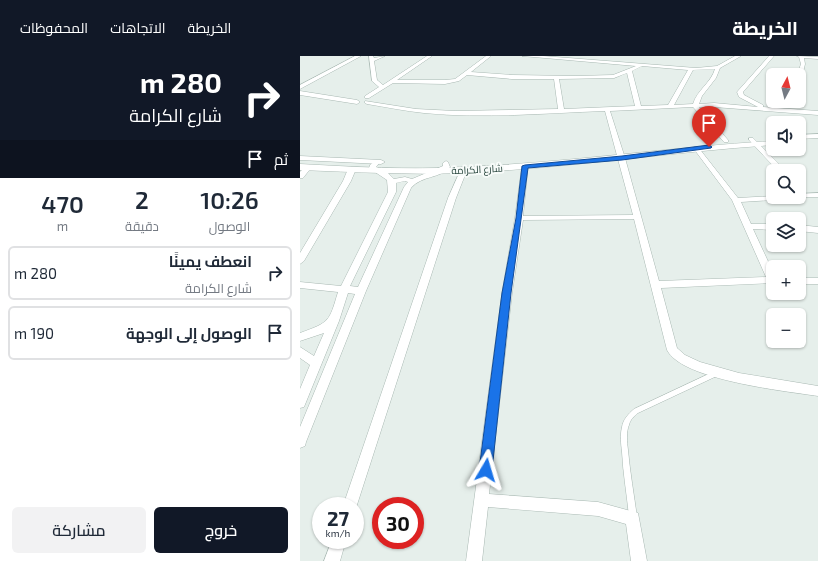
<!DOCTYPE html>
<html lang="ar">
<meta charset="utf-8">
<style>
:root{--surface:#fff;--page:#f2f2f3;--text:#1f2937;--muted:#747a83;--line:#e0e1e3;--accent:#111827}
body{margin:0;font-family:"Exo 2",Cairo,sans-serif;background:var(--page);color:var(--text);direction:rtl;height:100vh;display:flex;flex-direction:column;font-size:15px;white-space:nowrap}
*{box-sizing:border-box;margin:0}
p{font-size:13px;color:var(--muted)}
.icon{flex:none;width:22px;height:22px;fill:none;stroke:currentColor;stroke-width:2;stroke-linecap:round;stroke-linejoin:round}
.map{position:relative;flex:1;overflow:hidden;direction:ltr}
.details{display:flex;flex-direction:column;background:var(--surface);width:300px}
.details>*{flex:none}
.guide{background:#111827;color:#fff;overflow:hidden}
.needle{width:26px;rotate:7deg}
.fabs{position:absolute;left:466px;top:12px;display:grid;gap:8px}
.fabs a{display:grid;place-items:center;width:40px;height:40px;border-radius:6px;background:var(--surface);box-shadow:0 1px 3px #0004;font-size:20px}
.speed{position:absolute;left:12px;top:441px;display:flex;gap:8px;font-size:20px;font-weight:700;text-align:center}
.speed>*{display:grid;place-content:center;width:52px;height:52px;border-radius:50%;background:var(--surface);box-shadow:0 1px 3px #0004;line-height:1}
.speed small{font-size:10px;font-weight:400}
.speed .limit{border:6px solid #d22;background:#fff;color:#111}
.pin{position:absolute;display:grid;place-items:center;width:34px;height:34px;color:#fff;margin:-41px -17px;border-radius:50% 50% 50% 0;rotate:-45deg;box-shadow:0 0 4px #0007}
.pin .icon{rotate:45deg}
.me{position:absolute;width:44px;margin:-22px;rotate:7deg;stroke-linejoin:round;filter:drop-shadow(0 0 3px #0008)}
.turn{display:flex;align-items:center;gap:14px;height:84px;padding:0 12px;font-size:18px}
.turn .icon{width:52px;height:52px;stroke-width:2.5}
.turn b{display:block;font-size:28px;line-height:34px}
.then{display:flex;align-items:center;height:38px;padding:0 12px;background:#0003;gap:8px;font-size:15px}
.eta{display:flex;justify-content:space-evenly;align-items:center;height:68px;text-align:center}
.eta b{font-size:24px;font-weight:600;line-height:28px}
.action{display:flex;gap:8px;margin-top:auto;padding:8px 12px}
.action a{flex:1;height:46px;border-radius:6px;background:var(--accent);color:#fff;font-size:16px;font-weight:600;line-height:46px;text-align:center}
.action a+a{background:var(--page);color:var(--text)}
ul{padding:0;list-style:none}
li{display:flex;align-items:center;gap:12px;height:54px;margin:0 8px 6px;padding:0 4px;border:2px solid var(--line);border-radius:6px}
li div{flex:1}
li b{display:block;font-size:15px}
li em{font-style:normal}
header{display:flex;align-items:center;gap:24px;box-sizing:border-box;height:56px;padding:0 20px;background:var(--accent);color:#fff}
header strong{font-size:19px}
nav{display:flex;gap:22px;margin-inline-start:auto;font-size:14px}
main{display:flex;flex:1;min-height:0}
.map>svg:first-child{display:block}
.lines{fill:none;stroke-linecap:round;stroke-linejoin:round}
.service-casing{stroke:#a8b8b2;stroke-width:1}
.minor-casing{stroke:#a8b8b2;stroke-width:1}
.tertiary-casing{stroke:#a8b8b2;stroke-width:1}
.service{fill:#fff;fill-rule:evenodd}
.minor{fill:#fff;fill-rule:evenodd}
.tertiary{fill:#fff;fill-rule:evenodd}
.route{fill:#1a73e8;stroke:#114b97}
.labels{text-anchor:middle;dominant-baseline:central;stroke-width:4;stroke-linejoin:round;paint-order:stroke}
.far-street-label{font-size:10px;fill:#24423a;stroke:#f7fbf9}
</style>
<header>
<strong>الخريطة</strong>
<nav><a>الخريطة</a><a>الاتجاهات</a><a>المحفوظات</a></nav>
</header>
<main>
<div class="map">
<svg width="518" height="505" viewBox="0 0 518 505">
<rect width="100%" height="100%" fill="#e6efeb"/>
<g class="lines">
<defs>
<path id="service" d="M415,315h4l1,2 -1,2 -81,38c-4,3 -8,7 -9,12 -3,7 -2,17 -1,25 2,22 6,45 9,67l-1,3 -3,1 -3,-1 -1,-3c-2,-22 -6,-43 -7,-65 -1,-8 -2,-17 0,-25 1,-7 6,-13 12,-18z"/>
<g id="minor">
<path d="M55,0h6l-61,33v-4z"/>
<path d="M69,0h4l1,2 11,-2 -11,5 3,19 6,5 44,-29h5l-35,24h48l10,-1 31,-23h5l-20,16 41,3 64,1 37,-1 23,-9 -114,-10h21l153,12 21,-2 18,-10h6l-21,12 -4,10 -14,18 -3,8 15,-1 44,4 -19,-10 -2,-5 32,-36h5l-31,36 1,3 19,10v2l55,4v4l-104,-8h-15l29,33v2h-4l-31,-35 -83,4 15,47 34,123 107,-4 -34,-77 -38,-51v-2h4l40,51 35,-2v1h20l-4,2 -48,3 10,22h22v6l-20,-1 20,43v11l-112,5 16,60 8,7 15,7 39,11 79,13v10c-33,-5 -136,-16 -151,-46l-33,-131 -111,1 -11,73 -23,201 109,8 40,11 9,48h-16l-5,-37 -28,-8 -110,-9 -6,54h-16l36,-268 13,-75 7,-52 3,-2 3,2 -5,50 110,-1 -28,-104c-60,2 -121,8 -181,2 -19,-2 -38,-6 -57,-9l-2,-1v-2l51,8 39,2 103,-2 -4,-30h-42l-45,-4 -8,6 -14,3 -52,-1 -24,15h-4v-2l14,-9 -7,-6zM342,10l46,4 -20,35 -27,1 -9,-35zM415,13c-4,14 -18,21 -22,35l-19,1 19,-35zM327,17l8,33 -71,3 -5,-30 55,-1z"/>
<path d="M497,0l21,1v2l-14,-1 1,6 -3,13 -3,2v-4h-2l4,-11 -2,-7z"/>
<path d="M0,35l57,9 3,2 -3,2 -57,-9z"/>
<path d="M449,82h4l33,33h-8l-29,-31z"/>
<path d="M75,105h4l1,1 -4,5 11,5 7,7 11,-2 7,2 31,-13v-3l3,-2 2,1 2,5c-10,12 -28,8 -39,21l-45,103 -60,151 -1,4 -5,2v-21l55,-133 -7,-1 -9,28 -35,86 -4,1v-19l10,-24 -10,-7v-11l14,9 10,-23 -24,8v-8c30,-11 29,-11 38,-41l-38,-4v-6l41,4 47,-94 -1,-12 -18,-12 1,-3zM105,125l3,1 -4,5 -46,100 -8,-1 46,-94v-9z"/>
<path d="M5,111l6,1 -8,10h-3v-6z"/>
<path d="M52,111l4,2 -5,12 -47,80 -4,3v-11l43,-72 5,-12z"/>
<path d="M161,113l6,1 -11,28 -101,313v-5h-12l105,-308z"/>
<path d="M518,137v4h-22h3v-3z"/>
<path d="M499,169l19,2v6l-19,-2z"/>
<rect x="499" y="222" width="19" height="6"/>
<path d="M32,484h14l-6,21h-16z"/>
</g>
<g id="tertiary">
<path d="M518,78v4l-19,1v-4z"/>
<path d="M473,85v4c-103,7 -206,23 -310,28 -54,2 -109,-1 -163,-3v-6c54,3 109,6 163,3 104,-4 207,-20 310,-26z"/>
<path d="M0,100l81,4 4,2 -4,2 -81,-4z"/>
</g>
</defs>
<use href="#service" class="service-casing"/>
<use href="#minor" class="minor-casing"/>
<use href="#tertiary" class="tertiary-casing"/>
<use href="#service" class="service"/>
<use href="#minor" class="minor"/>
<use href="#tertiary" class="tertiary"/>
</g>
<path class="route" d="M409,89l3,2 -1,1 -89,12 -94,8 -17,125 -19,177 -2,5 -4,1 -5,-1 -2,-5 23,-177 14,-75 6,-52 3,-1 97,-9z"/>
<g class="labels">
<g class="far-street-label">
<text transform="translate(177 113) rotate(-3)">شارع الكرامة</text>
</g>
</g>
</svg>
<div class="fabs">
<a><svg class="needle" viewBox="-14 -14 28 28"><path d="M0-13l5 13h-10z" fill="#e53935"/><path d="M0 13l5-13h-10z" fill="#747a83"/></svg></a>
<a><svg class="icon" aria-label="sound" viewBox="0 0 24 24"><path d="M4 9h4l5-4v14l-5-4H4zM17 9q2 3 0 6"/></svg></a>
<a><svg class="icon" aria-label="search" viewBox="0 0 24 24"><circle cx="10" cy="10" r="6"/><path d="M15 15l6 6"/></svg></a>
<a><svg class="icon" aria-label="layers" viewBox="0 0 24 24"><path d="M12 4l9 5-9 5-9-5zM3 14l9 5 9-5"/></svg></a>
<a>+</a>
<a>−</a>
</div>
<div class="speed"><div>27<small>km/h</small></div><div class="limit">30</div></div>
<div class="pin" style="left:409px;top:91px;background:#d93025"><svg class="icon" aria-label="arrive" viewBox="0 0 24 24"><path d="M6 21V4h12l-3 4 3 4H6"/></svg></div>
<svg class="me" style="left:186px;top:414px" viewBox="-20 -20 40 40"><path d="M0-17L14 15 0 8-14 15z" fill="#1a73e8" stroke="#fff" stroke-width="4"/></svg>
</div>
<section class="details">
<div class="guide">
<div class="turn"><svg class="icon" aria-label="right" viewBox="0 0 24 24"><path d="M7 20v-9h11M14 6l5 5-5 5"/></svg><div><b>280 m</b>شارع الكرامة</div></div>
<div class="then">ثم<svg class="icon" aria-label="arrive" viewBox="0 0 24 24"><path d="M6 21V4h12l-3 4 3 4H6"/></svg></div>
</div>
<div class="eta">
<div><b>10:26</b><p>الوصول</p></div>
<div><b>2</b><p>دقيقة</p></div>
<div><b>470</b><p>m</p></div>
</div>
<ul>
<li><svg class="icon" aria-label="right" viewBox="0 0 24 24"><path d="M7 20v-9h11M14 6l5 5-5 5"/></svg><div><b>انعطف يمينًا</b><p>شارع الكرامة</p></div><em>280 m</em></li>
<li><svg class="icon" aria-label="arrive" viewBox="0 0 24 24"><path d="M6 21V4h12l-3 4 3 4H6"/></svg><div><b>الوصول إلى الوجهة</b></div><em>190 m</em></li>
</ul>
<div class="action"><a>خروج</a><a>مشاركة</a></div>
</section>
</main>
